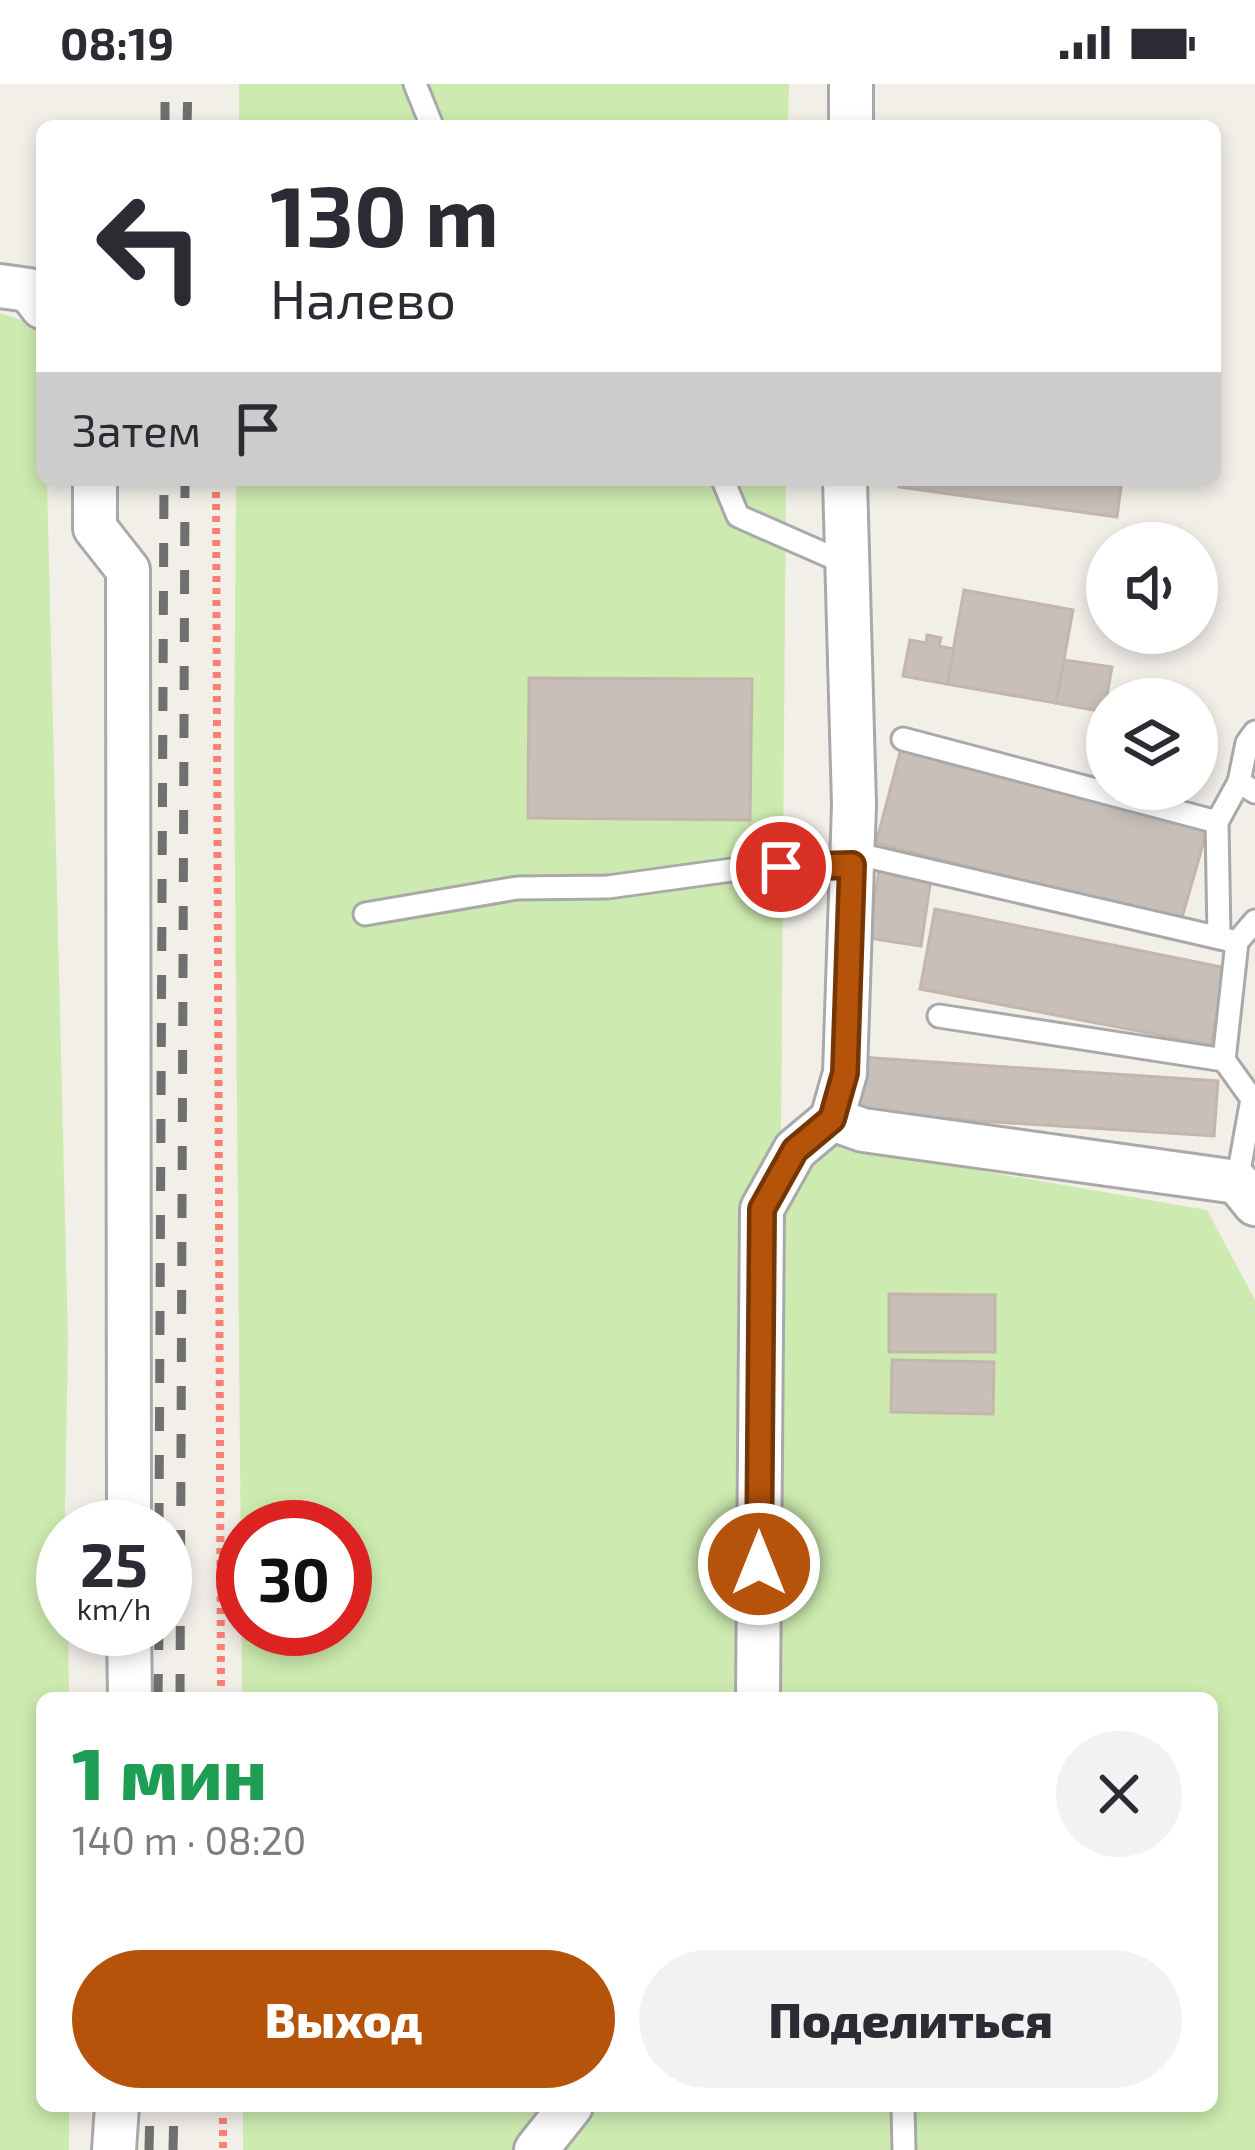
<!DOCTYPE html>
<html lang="ru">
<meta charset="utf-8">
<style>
:root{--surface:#fff;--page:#f2f2f3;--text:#2b2b33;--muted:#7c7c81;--accent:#b45309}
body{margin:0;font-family:"Exo 2",sans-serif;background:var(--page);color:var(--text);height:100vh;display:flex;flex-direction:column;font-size:45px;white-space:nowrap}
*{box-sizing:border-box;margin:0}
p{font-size:39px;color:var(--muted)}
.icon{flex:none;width:66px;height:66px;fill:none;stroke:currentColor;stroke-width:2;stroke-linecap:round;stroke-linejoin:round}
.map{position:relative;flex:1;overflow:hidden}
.panel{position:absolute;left:36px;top:1608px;width:1182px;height:420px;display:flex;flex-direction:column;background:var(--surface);border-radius:18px;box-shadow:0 6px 18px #0003}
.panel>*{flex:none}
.guide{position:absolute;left:36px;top:36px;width:1185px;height:366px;border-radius:18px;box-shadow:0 6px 18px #0003;background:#fff;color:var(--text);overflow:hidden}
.tools{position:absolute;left:1086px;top:438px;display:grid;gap:24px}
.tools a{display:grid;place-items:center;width:132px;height:132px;border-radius:50%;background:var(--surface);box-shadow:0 6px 18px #0003;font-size:60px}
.speed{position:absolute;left:36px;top:1416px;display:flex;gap:24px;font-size:60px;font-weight:700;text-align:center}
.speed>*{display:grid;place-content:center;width:156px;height:156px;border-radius:50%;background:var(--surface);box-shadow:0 6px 18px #0003;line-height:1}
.speed small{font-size:30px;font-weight:400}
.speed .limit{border:18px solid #d22;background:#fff;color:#111}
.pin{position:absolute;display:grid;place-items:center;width:102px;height:102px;color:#fff;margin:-51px;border:6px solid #fff;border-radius:50%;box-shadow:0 3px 12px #0007}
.me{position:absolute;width:132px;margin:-66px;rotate:0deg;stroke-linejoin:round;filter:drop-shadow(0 0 9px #0008)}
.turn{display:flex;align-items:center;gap:42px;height:252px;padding:0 36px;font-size:54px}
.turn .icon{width:156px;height:156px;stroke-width:2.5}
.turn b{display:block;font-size:84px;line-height:102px}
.then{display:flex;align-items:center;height:114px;padding:0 36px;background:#0003;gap:24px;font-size:45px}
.round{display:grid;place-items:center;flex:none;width:126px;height:126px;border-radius:63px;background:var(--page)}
.overview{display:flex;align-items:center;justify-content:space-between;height:204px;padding:0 36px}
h1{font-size:72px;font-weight:800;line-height:90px;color:#1e9e55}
.cta{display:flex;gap:24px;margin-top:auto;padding:24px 36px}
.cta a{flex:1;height:138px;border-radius:72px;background:var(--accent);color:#fff;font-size:48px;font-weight:800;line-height:138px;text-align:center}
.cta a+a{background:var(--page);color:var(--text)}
.status{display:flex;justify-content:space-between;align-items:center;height:84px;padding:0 60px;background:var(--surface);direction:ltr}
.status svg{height:33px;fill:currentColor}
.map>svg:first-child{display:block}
.grass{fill:#cdebb0;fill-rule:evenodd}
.building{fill:#c7bfb8;stroke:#c4b6ab;stroke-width:3}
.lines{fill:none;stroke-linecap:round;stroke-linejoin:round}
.lane-casing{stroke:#a9a9a9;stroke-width:27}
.street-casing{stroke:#a9a9a9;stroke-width:48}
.path{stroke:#fa8072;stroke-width:8;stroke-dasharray:6 6;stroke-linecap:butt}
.lane{stroke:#fff;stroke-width:21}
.street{stroke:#fff;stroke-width:42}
.rail{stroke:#707070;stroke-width:9;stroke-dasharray:24 24;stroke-linecap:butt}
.route-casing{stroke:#753606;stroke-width:30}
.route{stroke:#b45309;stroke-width:21}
</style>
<div class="status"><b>08:19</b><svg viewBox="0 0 49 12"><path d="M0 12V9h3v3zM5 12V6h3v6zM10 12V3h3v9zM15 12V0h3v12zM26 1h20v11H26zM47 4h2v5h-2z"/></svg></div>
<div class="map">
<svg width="1255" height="2066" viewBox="0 0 1255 2066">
<rect width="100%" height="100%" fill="#f2efe9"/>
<g class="grass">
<path d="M239,0h550l-1,42h-549z"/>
<path d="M0,229l42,14v153h5l21,859 -5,290h5l1,69h-27v408h27v44h-69z"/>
<path d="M236,396h550l-5,656 426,74 48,90v850h-1012v-44h969v-408h-970l-8,-941zM243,1443h102v102h-102z"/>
</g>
<g class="building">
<path d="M900,396h222l-5,37 -218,-30z"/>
<path d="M964,506l109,20 -17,93 -109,-19z"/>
<path d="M927,551l14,3 -2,8 15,3 -7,35 -44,-8 7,-36 16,3z"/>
<path d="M1064,576l48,7 -8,45 -48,-9z"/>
<path d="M529,594l223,1 -2,141 -222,-2z"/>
<path d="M902,661l306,82 -27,94 -305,-78z"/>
<path d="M879,787l52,7 -10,68 -53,-8z"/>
<path d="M935,825l291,59 -15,77 -291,-56z"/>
<path d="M859,973l359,24 -4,55 -358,-23z"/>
<path d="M889,1210l106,1v57h-106z"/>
<path d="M892,1276l102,2 -1,52 -102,-2z"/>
</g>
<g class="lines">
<defs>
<g id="lane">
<path d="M415,0l17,42"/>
<path d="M723,396l15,36 107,47"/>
<path d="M903,655l314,83"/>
<path d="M1239,698l8,-39 8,-11"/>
<path d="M853,769l384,89 -13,118 28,39 -15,83"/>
<path d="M365,830l152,-26 91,-1 138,-19 106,-3"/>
<path d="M1219,853l-2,-115 22,-40 16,10"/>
<path d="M1237,858l18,-21"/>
<path d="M939,932l285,44"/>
<path d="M903,2022l1,44"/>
</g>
<g id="street">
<path d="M851,42v-42"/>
<path d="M0,202l29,4 13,17"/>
<path d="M95,396v48l33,42 1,957"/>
<path d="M845,396l9,325 -9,268 -13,46 31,11 374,52 18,22"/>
<path d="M129,1545l1,69"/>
<path d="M758,1614l4,-489 33,-59 37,-31"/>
<path d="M114,2066l3,-44"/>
<path d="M536,2066l35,-44"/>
</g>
</defs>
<use href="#lane" class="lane-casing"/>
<use href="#street" class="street-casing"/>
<g class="path">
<path d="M216,396l5,1218"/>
<path d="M223,2022v44"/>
</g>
<use href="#lane" class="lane"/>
<use href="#street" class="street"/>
<g class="rail">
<path d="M165,42v-42"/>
<path d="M187,42l1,-42"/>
<path d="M159,1443l5,-1047"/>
<path d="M158,1614l1,-69"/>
<path d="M180,1614l5,-1218"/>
<path d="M149,2066l1,-44"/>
<path d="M173,2066l1,-44"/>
</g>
</g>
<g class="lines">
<defs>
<path id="route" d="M759,1480l3,-355 33,-59 37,-31 13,-46 7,-208 -71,2"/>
</defs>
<use href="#route" class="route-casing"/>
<use href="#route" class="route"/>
</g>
</svg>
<div class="tools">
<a><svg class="icon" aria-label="sound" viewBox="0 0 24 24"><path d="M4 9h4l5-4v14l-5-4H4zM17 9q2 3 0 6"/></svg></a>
<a><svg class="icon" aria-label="layers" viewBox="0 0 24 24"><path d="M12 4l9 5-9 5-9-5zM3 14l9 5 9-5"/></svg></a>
</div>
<div class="speed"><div>25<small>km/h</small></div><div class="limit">30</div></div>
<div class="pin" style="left:781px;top:783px;background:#d93025"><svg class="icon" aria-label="arrive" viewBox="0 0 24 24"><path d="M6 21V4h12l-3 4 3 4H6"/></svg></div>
<svg class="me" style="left:759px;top:1480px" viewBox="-20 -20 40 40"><circle r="17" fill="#b45309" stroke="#fff" stroke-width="3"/><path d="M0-11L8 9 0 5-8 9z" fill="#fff"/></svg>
<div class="guide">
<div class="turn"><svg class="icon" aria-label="left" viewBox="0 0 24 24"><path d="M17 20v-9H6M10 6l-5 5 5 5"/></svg><div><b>130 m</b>Налево</div></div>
<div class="then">Затем<svg class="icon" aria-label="arrive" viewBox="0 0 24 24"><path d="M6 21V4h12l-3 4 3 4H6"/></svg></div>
</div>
<section class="panel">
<div class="overview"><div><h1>1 мин</h1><p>140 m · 08:20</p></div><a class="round"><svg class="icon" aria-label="close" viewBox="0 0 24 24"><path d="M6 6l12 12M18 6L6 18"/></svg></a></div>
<div class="cta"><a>Выход</a><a>Поделиться</a></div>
</section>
</div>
